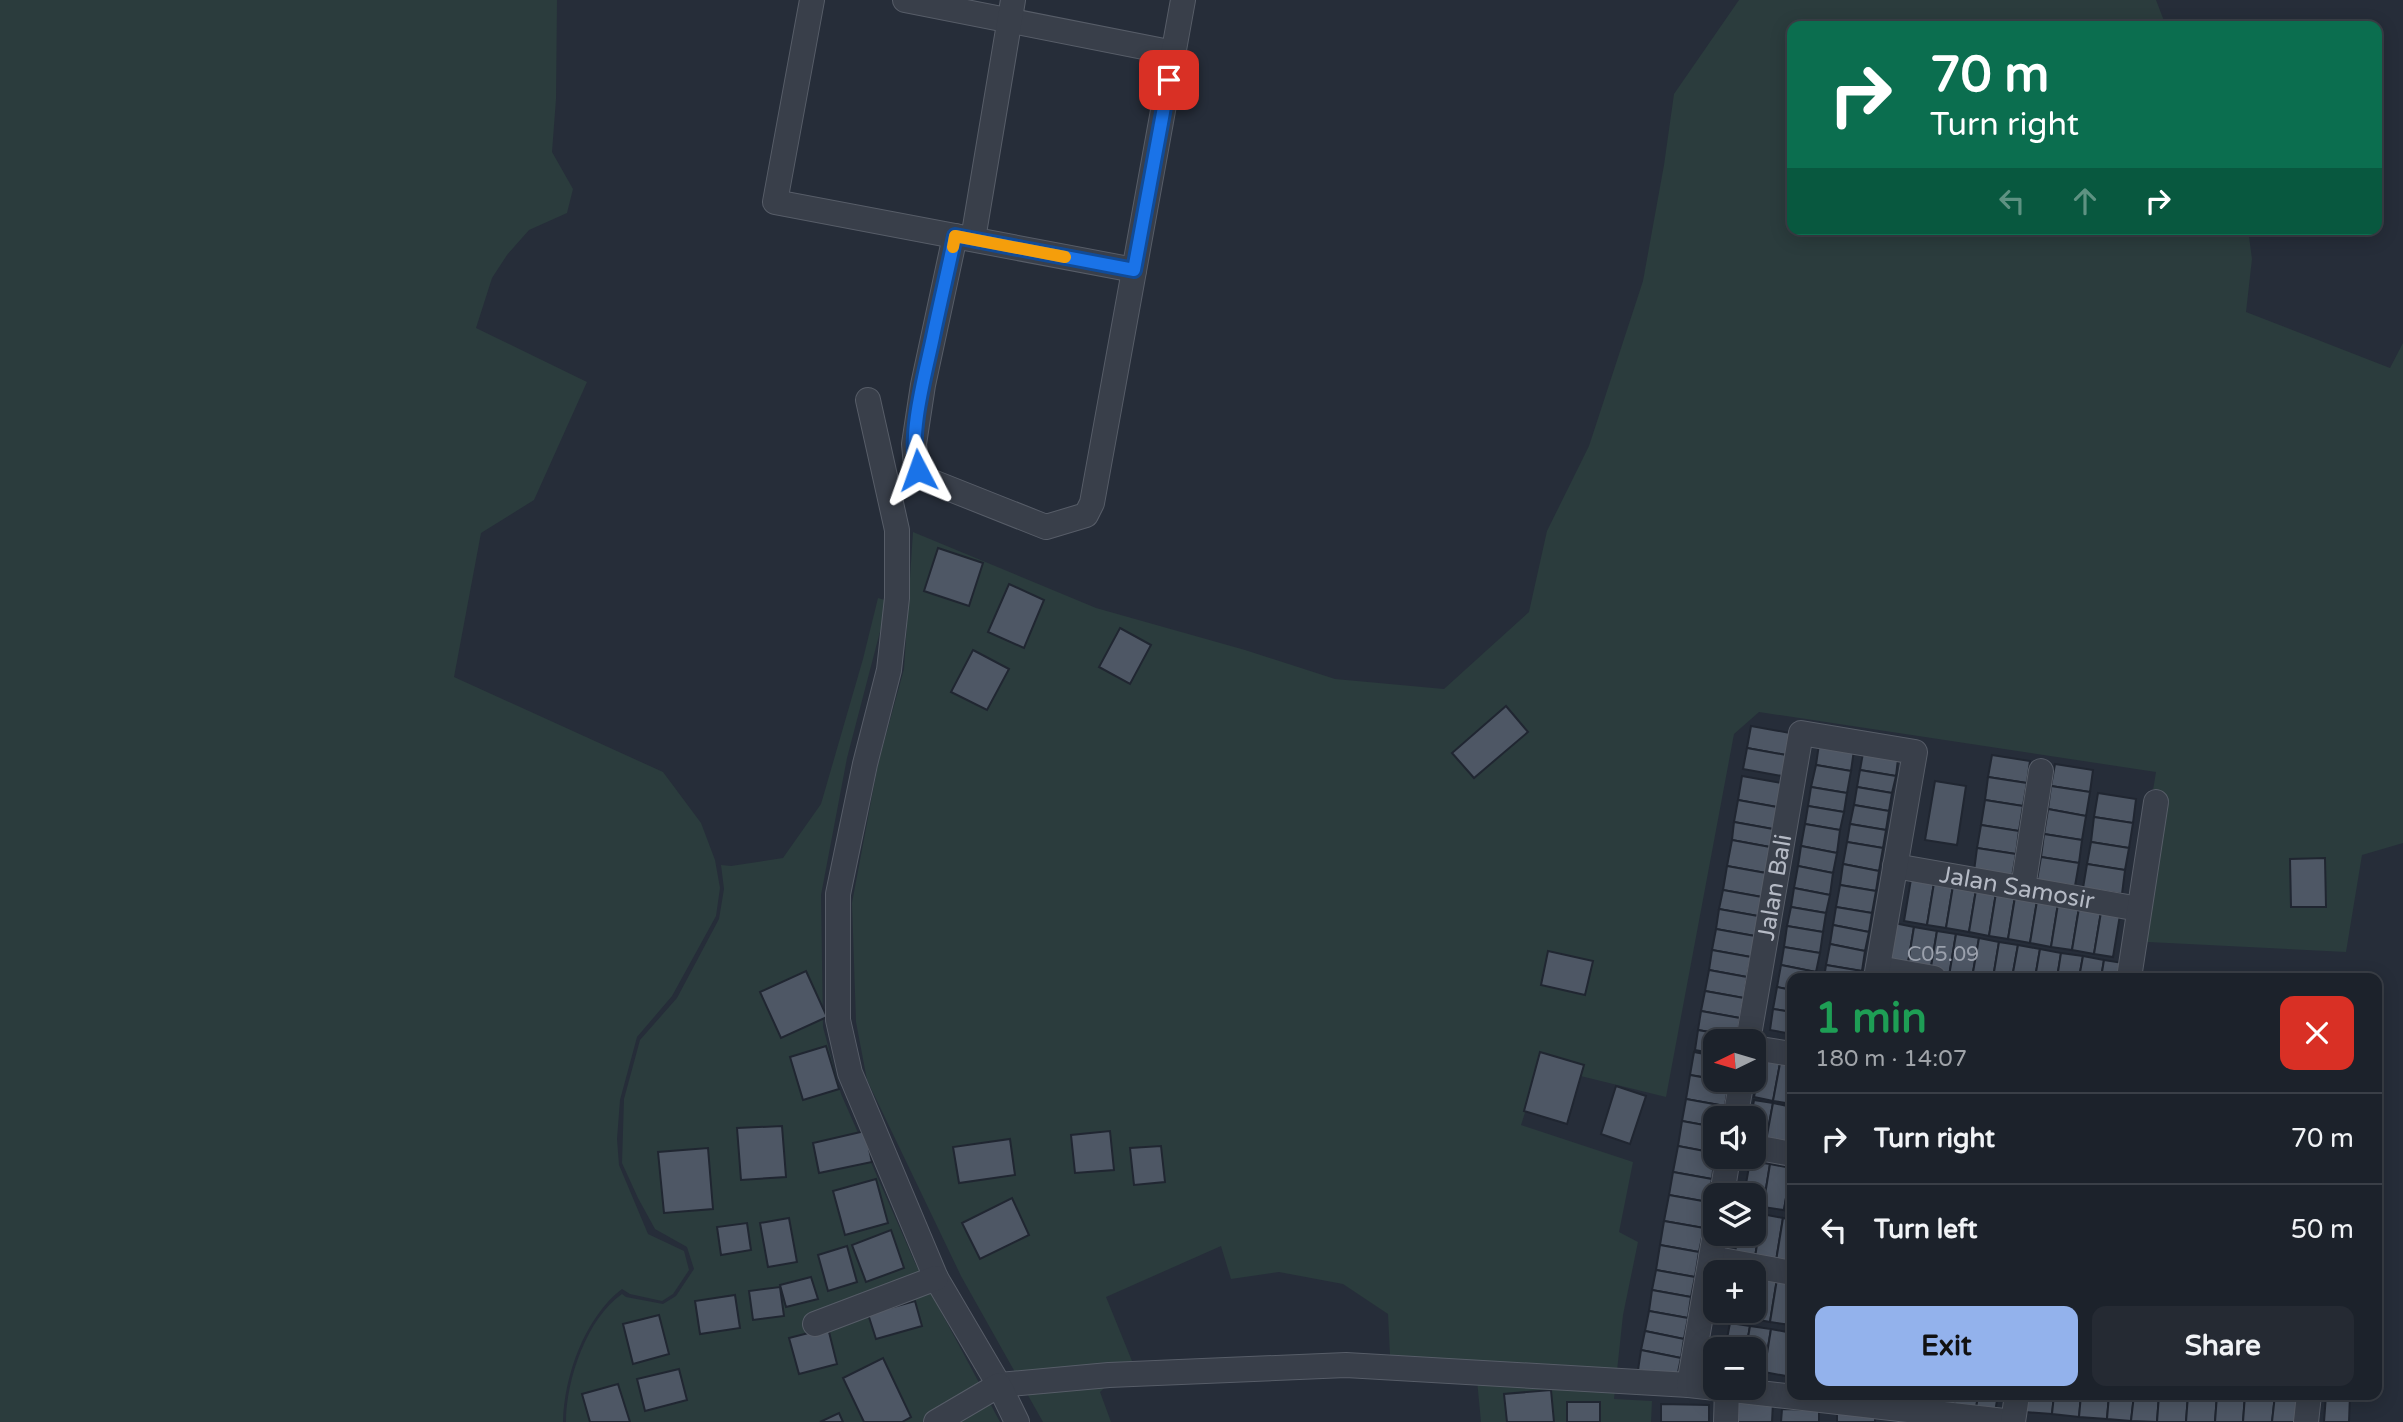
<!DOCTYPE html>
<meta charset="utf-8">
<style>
:root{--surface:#1c222b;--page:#252a33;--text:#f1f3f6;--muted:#a0a4a9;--line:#3a3f47;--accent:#93b2ec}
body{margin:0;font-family:"Varela Round",sans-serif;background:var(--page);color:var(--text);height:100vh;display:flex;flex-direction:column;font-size:26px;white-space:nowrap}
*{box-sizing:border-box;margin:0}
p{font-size:23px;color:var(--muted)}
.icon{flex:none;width:38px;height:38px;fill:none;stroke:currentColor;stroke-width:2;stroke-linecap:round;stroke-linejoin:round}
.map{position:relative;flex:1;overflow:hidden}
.drawer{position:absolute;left:1787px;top:973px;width:595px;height:427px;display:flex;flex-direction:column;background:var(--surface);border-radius:14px;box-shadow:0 4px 18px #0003,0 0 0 2px var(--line)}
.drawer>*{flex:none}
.banner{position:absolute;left:1787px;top:21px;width:595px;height:214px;border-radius:14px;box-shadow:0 4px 18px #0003,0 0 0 2px var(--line);background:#0b6e4f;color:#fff;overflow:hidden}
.needle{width:46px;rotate:265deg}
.tools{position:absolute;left:1703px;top:1029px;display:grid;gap:14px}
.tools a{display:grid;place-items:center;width:63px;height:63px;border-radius:14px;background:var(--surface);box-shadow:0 4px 18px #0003,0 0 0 2px var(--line);font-size:35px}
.pin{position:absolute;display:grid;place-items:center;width:60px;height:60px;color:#fff;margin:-30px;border-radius:14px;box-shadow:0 4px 10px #0006}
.me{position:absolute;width:77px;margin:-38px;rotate:356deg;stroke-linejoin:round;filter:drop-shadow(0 0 5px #0008)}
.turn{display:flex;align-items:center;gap:24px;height:147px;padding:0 28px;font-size:32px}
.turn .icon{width:91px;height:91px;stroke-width:2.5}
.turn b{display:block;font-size:49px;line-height:60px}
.lanes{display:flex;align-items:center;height:66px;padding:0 28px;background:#0003;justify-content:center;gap:35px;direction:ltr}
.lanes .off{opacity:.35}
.round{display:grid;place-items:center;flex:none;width:74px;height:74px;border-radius:14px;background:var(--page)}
.summary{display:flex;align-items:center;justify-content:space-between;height:119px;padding:0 28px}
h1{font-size:42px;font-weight:700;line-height:52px;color:#1e9e55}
.primary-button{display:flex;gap:14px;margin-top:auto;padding:14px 28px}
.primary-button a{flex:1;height:80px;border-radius:14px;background:var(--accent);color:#111;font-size:28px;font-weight:700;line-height:80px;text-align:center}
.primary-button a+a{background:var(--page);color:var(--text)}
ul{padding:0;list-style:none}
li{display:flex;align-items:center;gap:21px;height:91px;padding:0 28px;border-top:2px solid var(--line)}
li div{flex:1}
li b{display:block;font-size:26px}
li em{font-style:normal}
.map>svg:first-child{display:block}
.green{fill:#2b3c3d}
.building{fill:#4e5765;stroke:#202631;stroke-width:2}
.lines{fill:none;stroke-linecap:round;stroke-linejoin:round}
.street-casing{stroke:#575d68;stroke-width:26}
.street{stroke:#393f4a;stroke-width:24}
.route-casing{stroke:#114b97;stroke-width:18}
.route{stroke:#1a73e8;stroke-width:12}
.slow{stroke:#f59e0b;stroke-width:12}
.labels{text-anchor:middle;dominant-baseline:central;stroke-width:5;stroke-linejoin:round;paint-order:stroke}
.number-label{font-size:21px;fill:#9ba1ad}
.street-label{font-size:24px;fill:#b5bac5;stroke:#1e242f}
</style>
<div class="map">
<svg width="2403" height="1422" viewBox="0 0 2403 1422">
<rect width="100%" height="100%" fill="#262d39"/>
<g class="green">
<path d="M0,0h557l-1,99 -4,53 21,37 -6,24 -38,17 -22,25 -15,23 -16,50 111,54 -53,118 -53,33 -27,144 209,95 38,51 14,37 5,28 -4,28 -44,80 -35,41 -17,63 -3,39 2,26 29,69 36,17 5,19 -16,24 -11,7 -32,-7 -8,-5c-37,28 -58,87 -59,133h-563z"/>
<path d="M1739,0h417l10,26h-374v203h456l4,30 -6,53 144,56 13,-25v500l-41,12 -16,97 -218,-11 28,-169 -397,-60 -25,22 -68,363 -126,-31 -19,59 112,37 -14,70 19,10 -15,73 -9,84 38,2 -1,21h-170l-4,-42 -86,-5 -3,-61 -45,-30 -64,-12 -48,7 -10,-33 -115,51 26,64 -32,31 11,30h-68l-82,-146 -94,-196 -11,-58 -4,-119 26,-139 26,-95 9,-137 183,76 149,42 90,29 109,10 85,-77 18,-81 42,-85 54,-165 21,-116 10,-71z"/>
<path d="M878,598l10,3 -41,157 -26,137 2,132 18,67 75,171 84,157h-434c0,-42 21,-104 56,-128l4,3 37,7 13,-8 18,-27 -7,-22 -32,-18 -17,-31 -16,-35 2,-64 16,-59 37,-42 42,-79 5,-30 -3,-24 10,1 52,-8 38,-54 42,-145z"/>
</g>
<g class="building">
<path d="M938,548l45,15 -14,43 -45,-15z"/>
<path d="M1009,584l35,16 -20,48 -36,-16z"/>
<path d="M1120,628l31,17 -21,39 -31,-17z"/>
<path d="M973,650l36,19 -22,41 -36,-18z"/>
<path d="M1506,706l22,26 -54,46 -22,-25z"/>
<path d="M1751,726l39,7 -4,22 -39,-7z"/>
<path d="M1819,744l35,6 -3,21 -35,-6z"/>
<path d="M1747,748l39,7 -4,21 -39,-7z"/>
<path d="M1863,753l35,6 -2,17 -36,-6z"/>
<path d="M1992,755l38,6 -3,22 -39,-6z"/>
<path d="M2055,764l38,6 -3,22 -39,-6z"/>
<path d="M1816,765l35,6 -4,22 -36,-6z"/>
<path d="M1860,770l36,6 -4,17 -35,-6z"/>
<path d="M1742,776l39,7 -4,24 -39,-7z"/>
<path d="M1988,777l39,6 -4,23 -38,-6z"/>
<path d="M1935,781l31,5 -9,59 -32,-5z"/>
<path d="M2051,786l39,6 -4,24 -38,-7z"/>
<path d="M1811,787l36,6 -3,19 -36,-6z"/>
<path d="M1857,787l35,6 -3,18 -35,-6z"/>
<path d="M2098,793l38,6 -3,24 -39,-6z"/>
<path d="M1738,800l39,7 -4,22 -39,-7z"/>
<path d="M1985,800l38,6 -4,25 -38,-6z"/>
<path d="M1854,805l35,6 -3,19 -36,-6z"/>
<path d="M1808,806l36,6 -4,18 -35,-6z"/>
<path d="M2048,809l38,7 -4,24 -38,-6z"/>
<path d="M2094,817l39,6 -4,25 -38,-6z"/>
<path d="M1734,822l39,7 -3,18 -38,-7z"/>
<path d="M1805,824l35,6 -3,23 -36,-7z"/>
<path d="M1850,824l36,6 -3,18 -36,-6z"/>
<path d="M1981,825l38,6 -3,23 -39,-6z"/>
<path d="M2044,834l38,6 -3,23 -38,-6z"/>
<path d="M1732,840l38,7 -4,26 -39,-7z"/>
<path d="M1847,842l36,6 -4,23 -36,-7z"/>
<path d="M2091,842l38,6 -4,22 -38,-6z"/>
<path d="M1801,846l36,7 -4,20 -35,-7z"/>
<path d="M1977,848l39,6 -4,23 -38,-6z"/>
<path d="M2041,857l38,6 -4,23 -38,-6z"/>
<path d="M2325,858l1,49h-35l-1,-48z"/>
<path d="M1843,864l36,7 -3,20 -36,-6z"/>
<path d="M2087,864l38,6 -3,24 -39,-6z"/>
<path d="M1727,866l39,7 -4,24 -39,-7z"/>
<path d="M1798,866l35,7 -3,22 -36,-7z"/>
<path d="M1911,879l23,4 -7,42 -23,-4z"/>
<path d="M1934,883l19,3 -7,42 -19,-3z"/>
<path d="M1840,885l36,6 -4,22 -36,-6z"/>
<path d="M1953,886l23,4 -7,42 -23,-4z"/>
<path d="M1794,888l36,7 -4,18 -35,-6z"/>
<path d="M1723,890l39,7 -4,19 -39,-7z"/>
<path d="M1976,890l20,3 -7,43 -20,-4z"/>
<path d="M1996,893l19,4 -7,42 -19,-3z"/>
<path d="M2015,897l22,4 -7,42 -22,-4z"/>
<path d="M2037,901l21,3 -7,43 -21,-4z"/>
<path d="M2058,904l21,4 -7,42 -21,-3z"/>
<path d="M1791,907l35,6 -3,19 -36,-6z"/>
<path d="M1836,907l36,6 -3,19 -36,-7z"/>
<path d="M2079,908l22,4 -7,42 -22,-4z"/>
<path d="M1719,909l39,7 -3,20 -39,-7z"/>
<path d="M2101,912l19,3 -7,42 -19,-3z"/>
<path d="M1894,923l20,4 -7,42 -20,-3z"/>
<path d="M1833,925l36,7 -4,19 -35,-7z"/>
<path d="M1787,926l36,6 -3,21 -36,-6z"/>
<path d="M1914,927l23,4 -7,42 -23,-4z"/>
<path d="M1716,929l39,7 -4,21 -39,-7z"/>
<path d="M1937,931l19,3 -7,42 -19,-3z"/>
<path d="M1956,934l23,4 -7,40 -23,-2z"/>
<path d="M1979,938l20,4 -6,36h-21z"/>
<path d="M1999,942l19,3 -6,33h-19z"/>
<path d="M1830,944l35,7 -3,20 -36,-6z"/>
<path d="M2018,945l22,4 -5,29h-23z"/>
<path d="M1784,947l36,6 -4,19 -35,-7z"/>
<path d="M2040,949l21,4 -4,25h-22z"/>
<path d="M1712,950l39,7 -4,20 -38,-7z"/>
<path d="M1548,951l45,10 -8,34 -44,-10z"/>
<path d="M2061,953l22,3 -4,22h-22z"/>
<path d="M2083,956l21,4 -3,18h-22z"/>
<path d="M2104,960l19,3 -2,15h-20z"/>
<path d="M1781,965l35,7 -1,6h-23v12l-15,-3z"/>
<path d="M1826,965l36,6 -1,7h-37z"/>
<path d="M1709,970l38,7 -3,21 -39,-7z"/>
<path d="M806,971l21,46 -46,21 -21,-46z"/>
<path d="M1777,987l15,3v22l-19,-3z"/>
<path d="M1705,991l39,7 -4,20 -39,-7z"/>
<path d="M1773,1009l19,3v22l-22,-4z"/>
<path d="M1701,1011l39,7 -3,19 -39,-7z"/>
<path d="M1698,1030l39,7 -1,4h-21v13l-20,-4z"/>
<path d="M826,1046l13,43 -36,11 -13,-43z"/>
<path d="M1540,1052l44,13 -17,59 -43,-13z"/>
<path d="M1694,1052l21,4v23l-25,-4z"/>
<path d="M1762,1055l19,3 -8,43 -19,-4z"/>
<path d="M1781,1058l11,2v44l-19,-3z"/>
<path d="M1690,1075l39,7 -4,24 -39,-7z"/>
<path d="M1616,1086l30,10 -16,48 -29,-10z"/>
<path d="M1686,1099l39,7 -2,12h-8v9l-33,-6z"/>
<path d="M1754,1100l19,3 -8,43 -11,-3v-25h-3z"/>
<path d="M1773,1103l19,4 -7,42 -20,-3z"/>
<path d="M1682,1121l33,6v26l-37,-7z"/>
<path d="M782,1126l4,51 -45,3 -4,-52z"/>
<path d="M865,1131l7,31 -53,11 -6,-30z"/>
<path d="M1110,1131l4,39 -39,3 -4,-38z"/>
<path d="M1010,1139l5,36 -56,8 -6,-36z"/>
<path d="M1161,1146l4,36 -31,3 -4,-37z"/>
<path d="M1678,1146l37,7 -3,26 -39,-7z"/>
<path d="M708,1148l5,61 -49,4 -6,-61z"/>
<path d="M1750,1161l20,3 -7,43 -9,-2v-10h-10z"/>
<path d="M1770,1164l21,4 -7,42 -21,-3z"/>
<path d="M1791,1168h1v44l-8,-2z"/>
<path d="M1673,1172l39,7 -4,23 -39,-7z"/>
<path d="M876,1179l12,44 -43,12 -12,-44z"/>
<path d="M1669,1195l39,7 -4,26 -40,-7z"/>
<path d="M1012,1198l17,37 -49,24 -18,-36z"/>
<path d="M1754,1213l8,1 -7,43 -20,-4 3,-19h16z"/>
<path d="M1762,1214l21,4 -7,43 -21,-4z"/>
<path d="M789,1218l8,44 -29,5 -8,-44z"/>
<path d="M1783,1218l9,2v43l-16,-2z"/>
<path d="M1664,1221l40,7 -5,24 -39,-7z"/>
<path d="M747,1223l4,27 -30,5 -4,-28z"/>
<path d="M891,1230l13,38 -38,14 -14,-37z"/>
<path d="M1660,1245l39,7 -4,25 -39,-7z"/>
<path d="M847,1246l10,36 -29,9 -10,-36z"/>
<path d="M1656,1270l39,7 -4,20 -39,-7z"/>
<path d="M1756,1276l21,3 -7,43 -22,-4 2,-7h4z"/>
<path d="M811,1277l7,22 -32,8 -6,-22z"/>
<path d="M1777,1279l15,3 -1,43 -21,-3z"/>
<path d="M780,1287l4,29 -31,4 -4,-29z"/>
<path d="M1652,1290l39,7 -3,21 -39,-7z"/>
<path d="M735,1295l5,33 -40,6 -5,-33z"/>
<path d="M915,1301l7,25 -46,13 -8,-25z"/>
<path d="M1649,1311l39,7 -4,21 -39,-8z"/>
<path d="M1729,1311h21l-2,7 -20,-4z"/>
<path d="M659,1315l10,39 -36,10 -10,-40z"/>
<path d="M1730,1323l20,3 -4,23h-21z"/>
<path d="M1750,1326l21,3 -7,43 -10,-2v-21h-8z"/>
<path d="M828,1328l9,36 -38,10 -10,-36z"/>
<path d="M1771,1329l21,4 -6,43 -22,-4z"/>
<path d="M1645,1331l39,8 -3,19 -40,-8z"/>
<path d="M1792,1339v38l-6,-1z"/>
<path d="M1641,1350l40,8 -4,19 -39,-7z"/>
<path d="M883,1358l28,59 -9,5h-38l-21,-44z"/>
<path d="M679,1369l8,31 -42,11 -8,-32z"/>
<path d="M618,1384l12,38h-40l-8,-28z"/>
<path d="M1551,1390l3,32h-47l-3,-28z"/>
<path d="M1912,1395h22l-2,6 -21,-3z"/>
<path d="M1934,1395h22l-2,10 -22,-4z"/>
<path d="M1956,1395h22l-2,14 -22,-4z"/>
<path d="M1978,1395h20l-3,17 -19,-3z"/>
<path d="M2026,1395h28l-2,19 -27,-2z"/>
<path d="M2054,1395h27l-2,22 -27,-3z"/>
<path d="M2081,1395h28l-2,24 -28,-2z"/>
<path d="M2109,1395h25l-3,26 -24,-2z"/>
<path d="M2134,1395h25l-2,27 -26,-1z"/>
<path d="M2159,1395h29l-2,27h-29z"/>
<path d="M2188,1395h29l-2,27h-29z"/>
<path d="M2217,1395h28l-2,27h-28z"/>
<path d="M2245,1395h30l-3,27h-29z"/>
<path d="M2275,1395h27l-2,27h-28z"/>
<path d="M2326,1395h24l-1,27h-25z"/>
<path d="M1736,1401l37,1 -1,20h-37z"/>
<rect x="1567" y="1402" width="33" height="20"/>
<path d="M1661,1404l48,1v17h-48z"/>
<path d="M1782,1409l37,1v12h-38z"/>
<rect x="1837" y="1411" width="38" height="11"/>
<path d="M839,1413l4,9h-23z"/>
</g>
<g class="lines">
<defs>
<g id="street">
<path d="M812,0l-37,202 359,68"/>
<path d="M905,0l269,53"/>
<path d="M955,236l-32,149 -9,59 2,21 9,14 121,48 40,-12 6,-12 91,-503"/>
<path d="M973,239l40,-239"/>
<path d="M868,400l29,130v68l-8,72 -24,94 -27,130v126l12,53 86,205 63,107 110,-10 237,-10 343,20 324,37"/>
<path id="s1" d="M1895,866l244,43"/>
<path d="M2023,888l18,-117"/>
<path d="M1878,968l56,10"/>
<path d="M2129,978l27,-176"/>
<path id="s2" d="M1748,1041l53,-308 114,19 -39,226"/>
<path d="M1754,1048l38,6"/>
<path d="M1735,1118l7,-38"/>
<path d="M1754,1147l38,7"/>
<path d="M1722,1195l6,-38"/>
<path d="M1711,1258l81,15"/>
<path d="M815,1324l121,-46"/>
<path d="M1689,1385l26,-151"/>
<path d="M936,1422l63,-37 18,37"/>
<path d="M1726,1422l1,-33"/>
<path d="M2013,1422l4,-27"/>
<path d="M2306,1422l3,-27"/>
</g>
</defs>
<use href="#street" class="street-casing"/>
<use href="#street" class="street"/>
</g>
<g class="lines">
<defs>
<path id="route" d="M918,470c-11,-32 8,-99 15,-133 7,-34 15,-67 22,-101l179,34 35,-190"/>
</defs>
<use href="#route" class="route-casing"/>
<use href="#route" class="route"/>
<path class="slow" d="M953,247l2,-11 110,21"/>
</g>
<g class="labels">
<g class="number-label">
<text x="1943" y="954">C05.09</text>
</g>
<g class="street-label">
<text stroke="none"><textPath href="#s2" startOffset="156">Jalan Bali</textPath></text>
<text stroke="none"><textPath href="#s1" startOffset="124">Jalan Samosir</textPath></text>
</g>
</g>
</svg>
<div class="tools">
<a><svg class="needle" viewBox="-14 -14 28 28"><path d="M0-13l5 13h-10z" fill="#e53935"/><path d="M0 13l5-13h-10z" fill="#a0a4a9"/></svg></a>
<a><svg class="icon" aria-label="sound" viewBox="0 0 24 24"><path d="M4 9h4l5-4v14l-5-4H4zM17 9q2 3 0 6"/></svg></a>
<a><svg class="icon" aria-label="layers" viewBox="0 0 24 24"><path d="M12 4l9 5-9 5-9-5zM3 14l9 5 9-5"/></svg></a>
<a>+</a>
<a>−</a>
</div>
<div class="pin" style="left:1169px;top:80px;background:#d93025"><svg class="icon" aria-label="arrive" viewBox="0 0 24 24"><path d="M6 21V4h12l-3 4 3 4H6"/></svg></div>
<svg class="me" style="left:918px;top:470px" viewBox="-20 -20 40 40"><path d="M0-17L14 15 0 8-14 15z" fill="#1a73e8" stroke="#fff" stroke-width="4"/></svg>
<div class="banner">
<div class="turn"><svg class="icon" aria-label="right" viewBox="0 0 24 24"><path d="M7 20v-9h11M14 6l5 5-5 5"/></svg><div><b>70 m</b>Turn right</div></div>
<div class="lanes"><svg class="icon off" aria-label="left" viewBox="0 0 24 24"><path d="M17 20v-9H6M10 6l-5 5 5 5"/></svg><svg class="icon off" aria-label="ahead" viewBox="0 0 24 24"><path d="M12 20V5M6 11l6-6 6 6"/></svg><svg class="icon" aria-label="right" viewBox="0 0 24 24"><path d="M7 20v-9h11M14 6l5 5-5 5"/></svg></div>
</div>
<section class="drawer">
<div class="summary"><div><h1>1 min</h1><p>180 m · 14:07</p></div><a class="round" style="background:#d93025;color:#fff"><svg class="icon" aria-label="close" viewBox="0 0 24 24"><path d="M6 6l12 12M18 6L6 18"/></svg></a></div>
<ul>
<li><svg class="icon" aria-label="right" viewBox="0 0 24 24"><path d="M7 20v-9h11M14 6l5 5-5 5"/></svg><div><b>Turn right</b></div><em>70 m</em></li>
<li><svg class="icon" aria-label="left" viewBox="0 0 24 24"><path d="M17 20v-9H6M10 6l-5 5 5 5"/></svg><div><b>Turn left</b></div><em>50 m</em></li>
</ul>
<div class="primary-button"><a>Exit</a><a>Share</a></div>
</section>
</div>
